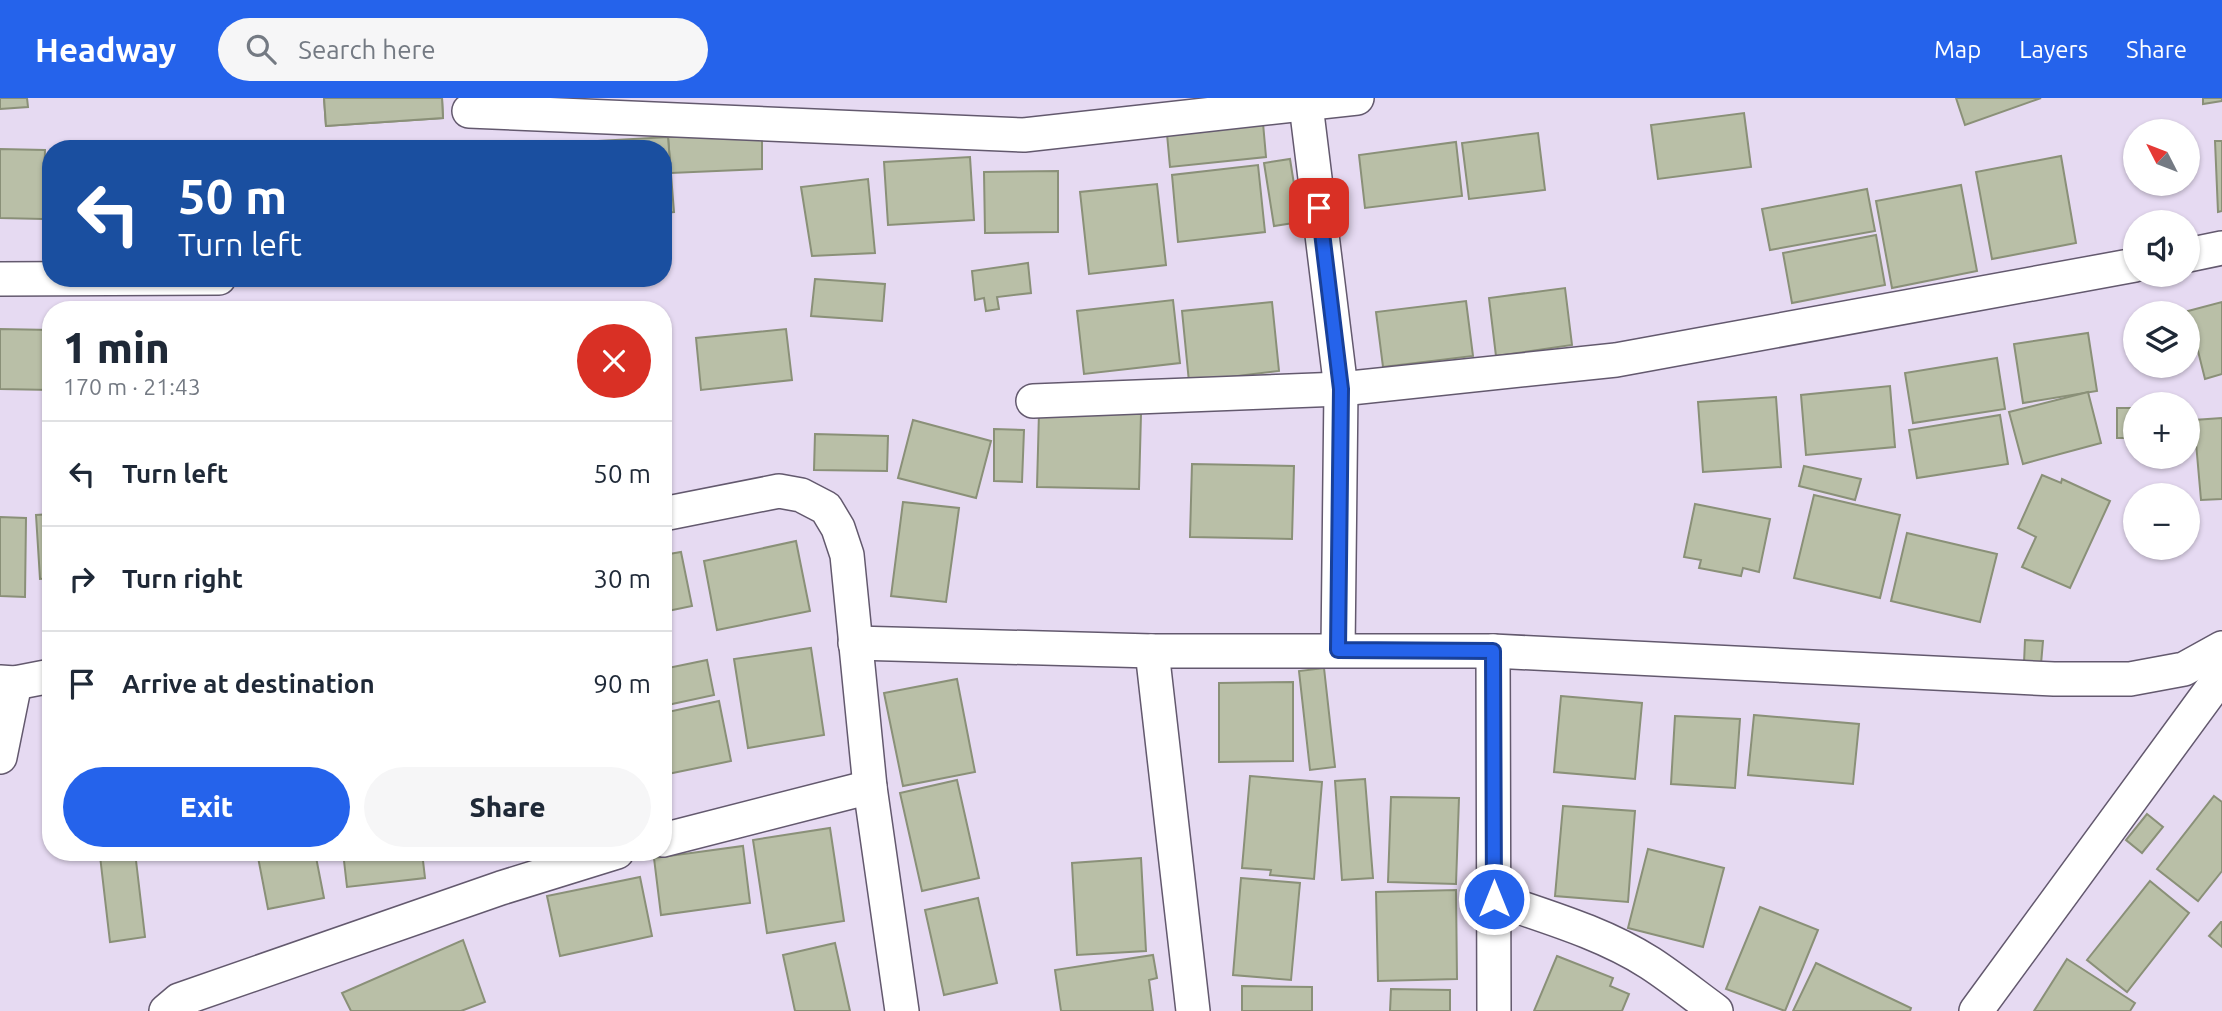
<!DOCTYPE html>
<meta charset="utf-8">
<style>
:root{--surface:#fff;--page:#f6f6f7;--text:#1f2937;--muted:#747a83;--line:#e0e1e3;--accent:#2563eb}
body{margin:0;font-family:Ubuntu,sans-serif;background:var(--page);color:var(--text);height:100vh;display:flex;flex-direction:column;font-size:26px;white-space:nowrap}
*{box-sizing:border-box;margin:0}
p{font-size:23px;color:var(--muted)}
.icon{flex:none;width:38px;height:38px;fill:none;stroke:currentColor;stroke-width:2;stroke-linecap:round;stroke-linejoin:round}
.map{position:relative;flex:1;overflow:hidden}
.sheet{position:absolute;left:42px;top:203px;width:630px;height:560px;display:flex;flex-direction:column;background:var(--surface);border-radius:28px;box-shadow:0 2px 5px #0004}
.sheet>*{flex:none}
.guide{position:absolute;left:42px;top:42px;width:630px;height:147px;border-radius:28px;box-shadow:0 2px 5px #0004;background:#1a4fa0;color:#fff;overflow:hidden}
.needle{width:46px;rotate:312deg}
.controls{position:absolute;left:2123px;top:21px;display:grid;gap:14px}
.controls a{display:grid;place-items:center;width:77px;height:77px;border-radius:50%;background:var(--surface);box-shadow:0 2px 5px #0004;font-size:35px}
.pin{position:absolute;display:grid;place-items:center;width:60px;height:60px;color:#fff;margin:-30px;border-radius:14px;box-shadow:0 4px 10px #0006}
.me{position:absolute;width:77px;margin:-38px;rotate:0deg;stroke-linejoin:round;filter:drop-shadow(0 0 5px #0008)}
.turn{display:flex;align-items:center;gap:24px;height:147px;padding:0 21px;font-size:32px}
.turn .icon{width:91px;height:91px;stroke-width:2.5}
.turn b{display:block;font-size:49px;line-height:60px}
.round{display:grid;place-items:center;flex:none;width:74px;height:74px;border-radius:37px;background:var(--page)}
.summary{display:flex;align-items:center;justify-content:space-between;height:119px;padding:0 21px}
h1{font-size:42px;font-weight:800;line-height:52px}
.cta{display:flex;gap:14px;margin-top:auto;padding:14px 21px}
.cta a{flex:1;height:80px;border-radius:42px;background:var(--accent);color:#fff;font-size:28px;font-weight:800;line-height:80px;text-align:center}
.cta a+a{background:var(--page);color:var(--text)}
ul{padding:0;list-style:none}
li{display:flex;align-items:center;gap:21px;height:105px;padding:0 21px;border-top:2px solid var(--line)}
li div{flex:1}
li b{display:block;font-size:26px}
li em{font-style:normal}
header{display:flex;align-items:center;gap:42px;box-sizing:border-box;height:98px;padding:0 35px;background:var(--accent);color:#fff}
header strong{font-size:33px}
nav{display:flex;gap:38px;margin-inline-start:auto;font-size:24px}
.search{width:490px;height:63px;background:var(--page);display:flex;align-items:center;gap:18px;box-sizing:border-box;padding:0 24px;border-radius:38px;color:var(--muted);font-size:26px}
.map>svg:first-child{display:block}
.building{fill:#b9bfa7;stroke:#8a9078;stroke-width:2}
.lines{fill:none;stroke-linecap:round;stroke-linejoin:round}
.minor-casing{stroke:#63596e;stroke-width:36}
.minor{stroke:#fff;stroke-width:33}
.route-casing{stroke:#184099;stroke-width:18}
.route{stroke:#2563eb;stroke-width:12}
</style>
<header>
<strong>Headway</strong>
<div class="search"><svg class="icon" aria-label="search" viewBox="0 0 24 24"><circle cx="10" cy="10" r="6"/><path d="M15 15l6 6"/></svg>Search here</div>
<nav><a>Map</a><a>Layers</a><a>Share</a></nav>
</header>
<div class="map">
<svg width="2222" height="913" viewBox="0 0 2222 913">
<rect width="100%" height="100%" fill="#e6daf2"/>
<g class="building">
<path d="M0,0h27l1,9 -28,2z"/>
<path d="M324,0h118l1,20 -117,8z"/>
<path d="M324,0h118l1,20 -117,8z"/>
<path d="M1956,0h85l-76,27z"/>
<path d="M2203,0h19v3l-19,3z"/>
<path d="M1744,15l7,54 -93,12 -7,-54z"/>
<path d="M1263,25l3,34 -96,10 -3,-33z"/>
<path d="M762,33v38l-91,4 -3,-36z"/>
<path d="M1538,35l7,57 -76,9 -7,-56z"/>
<path d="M668,39l6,75 -11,1v-64h-100v-6z"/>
<path d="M2215,43h7v70l-4,1z"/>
<path d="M1456,44l6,54 -97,12 -6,-53z"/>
<path d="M563,45v6h-81z"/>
<path d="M0,51l45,1 -2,69 -43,-1z"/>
<path d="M2061,58l15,87 -84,16 -16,-87z"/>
<path d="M970,59l4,63 -86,5 -4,-63z"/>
<path d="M1290,61l10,63 -26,4 -10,-63z"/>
<path d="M1258,67l7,67 -87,10 -6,-67z"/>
<path d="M1058,73v61l-73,1 -1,-61z"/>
<path d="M868,81l7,74 -63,3 -11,-69z"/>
<path d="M1157,86l9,81 -77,9 -9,-82z"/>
<path d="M1961,87l16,86 -85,17 -16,-87z"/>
<path d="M1867,91l8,42 -105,19 -8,-41z"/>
<path d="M1876,137l9,50 -93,18 -9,-50z"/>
<path d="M1028,165l3,30 -34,4 2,12 -13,2 -2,-13 -9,2 -3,-29z"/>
<path d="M815,181l70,5 -3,37 -71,-5z"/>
<path d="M1565,190l7,57 -76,11 -7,-58z"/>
<path d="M1173,202l7,63 -96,11 -7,-63z"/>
<path d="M1466,203l7,55 -90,11 -7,-55z"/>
<path d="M1272,204l7,69 -90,11 -7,-71z"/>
<path d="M2222,204v72l-17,5 -17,-68z"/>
<path d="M0,231l51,1v60l-51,-1z"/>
<path d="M786,231l6,51 -91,10 -5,-52z"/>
<path d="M2088,235l9,58 -74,12 -9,-59z"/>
<path d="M1997,260l8,51 -92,14 -8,-50z"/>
<path d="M1890,288l5,61 -89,8 -5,-60z"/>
<path d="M2088,294l13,51 -78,21 -14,-52z"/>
<path d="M1776,299l5,70 -78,5 -5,-70z"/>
<rect x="2117" y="310" width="18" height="30"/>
<path d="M1039,314l102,2 -2,75 -102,-2z"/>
<path d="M2000,317l8,49 -91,14 -8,-48z"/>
<path d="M2222,320v81l-21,1 -7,-80z"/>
<path d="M913,322l78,21 -15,57 -78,-20z"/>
<path d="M994,331l30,1 -2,52 -28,-1z"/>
<path d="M815,336l73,2 -1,35 -73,-1z"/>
<path d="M1192,366l102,2 -2,73 -102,-2z"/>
<path d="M1804,368l57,13 -6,21 -56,-14z"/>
<path d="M2042,377l19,8 1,-4 48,22 -40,87 -48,-21 14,-30 -18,-9z"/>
<path d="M1814,397l86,20 -20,83 -86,-20z"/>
<path d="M903,404l56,6 -13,94 -55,-6z"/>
<path d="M1695,406l75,15 -11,53 -16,-4 -2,8 -42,-8 2,-8 -17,-3z"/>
<path d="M51,416v64l-11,1 -4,-64z"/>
<path d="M0,419l26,1 -1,79 -25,-1z"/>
<path d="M1907,435l90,21 -17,68 -89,-21z"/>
<path d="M796,443l14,70 -93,19 -13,-69z"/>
<path d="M681,454l11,54 -29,6v-57z"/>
<path d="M2025,542l18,1 -2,23 -17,-1z"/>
<path d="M811,550l13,87 -76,13 -14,-89z"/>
<path d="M707,562l7,35 -51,11v-37z"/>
<path d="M1324,570l11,99 -25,3 -11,-99z"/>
<path d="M957,581l18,93 -72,14 -19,-93z"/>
<path d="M1293,584v79l-74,1v-79z"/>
<path d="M1561,598l81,7 -7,76 -81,-7z"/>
<path d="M719,603l12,60 -68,14v-62z"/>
<path d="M1754,617l105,9 -6,60 -105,-9z"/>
<path d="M1675,618l65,3 -5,69 -64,-4z"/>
<path d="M1250,678l72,6 -8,97 -44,-4 1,-5 -29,-2z"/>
<path d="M1365,681l8,99 -31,2 -7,-99z"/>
<path d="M957,682l22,98 -57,13 -22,-98z"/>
<path d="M2214,698l8,6v69l-24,30 -41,-32z"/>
<path d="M1391,699l68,1 -3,86 -68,-2z"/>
<rect x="43" y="708" width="8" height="26"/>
<path d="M1563,708l72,5 -7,91 -73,-6z"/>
<path d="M2147,716l16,13 -21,26 -16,-13z"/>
<path d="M830,730l14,93 -77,12 -14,-93z"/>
<path d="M743,748l7,57 -89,12 -7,-57z"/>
<path d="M1648,751l76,19 -21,79 -75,-19z"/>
<path d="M135,754l10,85 -35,5 -10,-86z"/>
<path d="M257,754h58l9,46 -56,11z"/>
<path d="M343,754h79l3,26 -78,9z"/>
<path d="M1141,760l5,93 -69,4 -5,-92z"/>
<path d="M640,779l12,59 -92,20 -13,-60z"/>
<path d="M1241,780l59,5 -9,97 -58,-5z"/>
<path d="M2150,783l39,32 -62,79 -40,-32z"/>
<path d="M1456,792l1,89 -79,2 -2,-89z"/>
<path d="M978,800l19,85 -53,12 -19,-85z"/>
<path d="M1760,809l58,23 -33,81 -59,-22z"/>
<path d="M2221,824h1v25l-13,-11z"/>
<path d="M463,842l22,62 -24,9h-110l-9,-18z"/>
<path d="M835,845l15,68h-55l-12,-56z"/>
<path d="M1153,857l4,23 -8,2 4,31h-92l-6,-41z"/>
<path d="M1557,858l56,22 -3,8 19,8 -7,17h-88z"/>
<path d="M2067,861l68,44 -5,8h-96z"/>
<path d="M1816,865l95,45 -1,3h-117z"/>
<path d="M1242,888l70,1v24h-70z"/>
<path d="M1391,891l59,1v21h-60z"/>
</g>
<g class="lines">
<defs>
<g id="minor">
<path d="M1306,7l35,284 -3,261"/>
<path d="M469,13l555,24 333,-37"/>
<path d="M2188,157l34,-7"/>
<path d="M0,181l219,-1"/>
<path d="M1033,303l308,-12 275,-29 519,-95"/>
<path d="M663,416l116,-23 22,4 25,13 12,20 9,27 23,232 32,224"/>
<path d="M855,545l297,8h341l561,28h76l54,-10 38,-21"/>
<path d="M1152,553l41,360"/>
<path d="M1493,553l1,360"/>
<path d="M0,584l15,1 36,-7"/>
<path d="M0,659l15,-74"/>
<path d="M663,742l207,-53"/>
<path d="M1495,801c52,18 108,34 155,64 23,15 44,32 66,48"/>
<path d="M166,913l13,-11 322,-112 116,-36"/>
<path d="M1976,913l246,-336"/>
</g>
</defs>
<use href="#minor" class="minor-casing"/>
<use href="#minor" class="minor"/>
</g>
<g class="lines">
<defs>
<path id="route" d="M1319,110l22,181 -3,261 155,1 1,248"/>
</defs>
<use href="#route" class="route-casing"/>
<use href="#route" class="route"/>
</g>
</svg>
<div class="controls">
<a><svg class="needle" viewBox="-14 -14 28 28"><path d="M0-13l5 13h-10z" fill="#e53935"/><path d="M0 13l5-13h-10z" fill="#747a83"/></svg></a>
<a><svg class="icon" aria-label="sound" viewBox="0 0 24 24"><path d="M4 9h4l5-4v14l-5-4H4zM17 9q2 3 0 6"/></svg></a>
<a><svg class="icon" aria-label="layers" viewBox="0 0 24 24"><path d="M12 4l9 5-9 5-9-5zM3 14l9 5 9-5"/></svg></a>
<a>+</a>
<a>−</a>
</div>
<div class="pin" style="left:1319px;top:110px;background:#d93025"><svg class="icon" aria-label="arrive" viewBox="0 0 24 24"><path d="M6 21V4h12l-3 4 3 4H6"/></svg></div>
<svg class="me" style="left:1494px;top:801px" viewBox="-20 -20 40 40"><circle r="17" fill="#2563eb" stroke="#fff" stroke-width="3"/><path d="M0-11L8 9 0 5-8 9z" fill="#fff"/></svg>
<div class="guide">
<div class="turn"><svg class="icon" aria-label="left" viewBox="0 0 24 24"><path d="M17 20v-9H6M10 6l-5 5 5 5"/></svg><div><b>50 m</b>Turn left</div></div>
</div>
<section class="sheet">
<div class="summary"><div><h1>1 min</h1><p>170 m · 21:43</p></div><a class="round" style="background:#d93025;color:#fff"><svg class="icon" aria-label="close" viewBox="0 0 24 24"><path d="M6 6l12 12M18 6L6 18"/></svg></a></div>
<ul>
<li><svg class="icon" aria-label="left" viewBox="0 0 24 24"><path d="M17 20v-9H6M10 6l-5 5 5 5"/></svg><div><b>Turn left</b></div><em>50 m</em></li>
<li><svg class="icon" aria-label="right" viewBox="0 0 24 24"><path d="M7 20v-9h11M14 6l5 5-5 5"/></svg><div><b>Turn right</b></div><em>30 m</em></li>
<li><svg class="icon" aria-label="arrive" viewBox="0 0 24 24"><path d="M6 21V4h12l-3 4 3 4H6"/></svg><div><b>Arrive at destination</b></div><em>90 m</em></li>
</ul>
<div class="cta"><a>Exit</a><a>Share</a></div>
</section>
</div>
